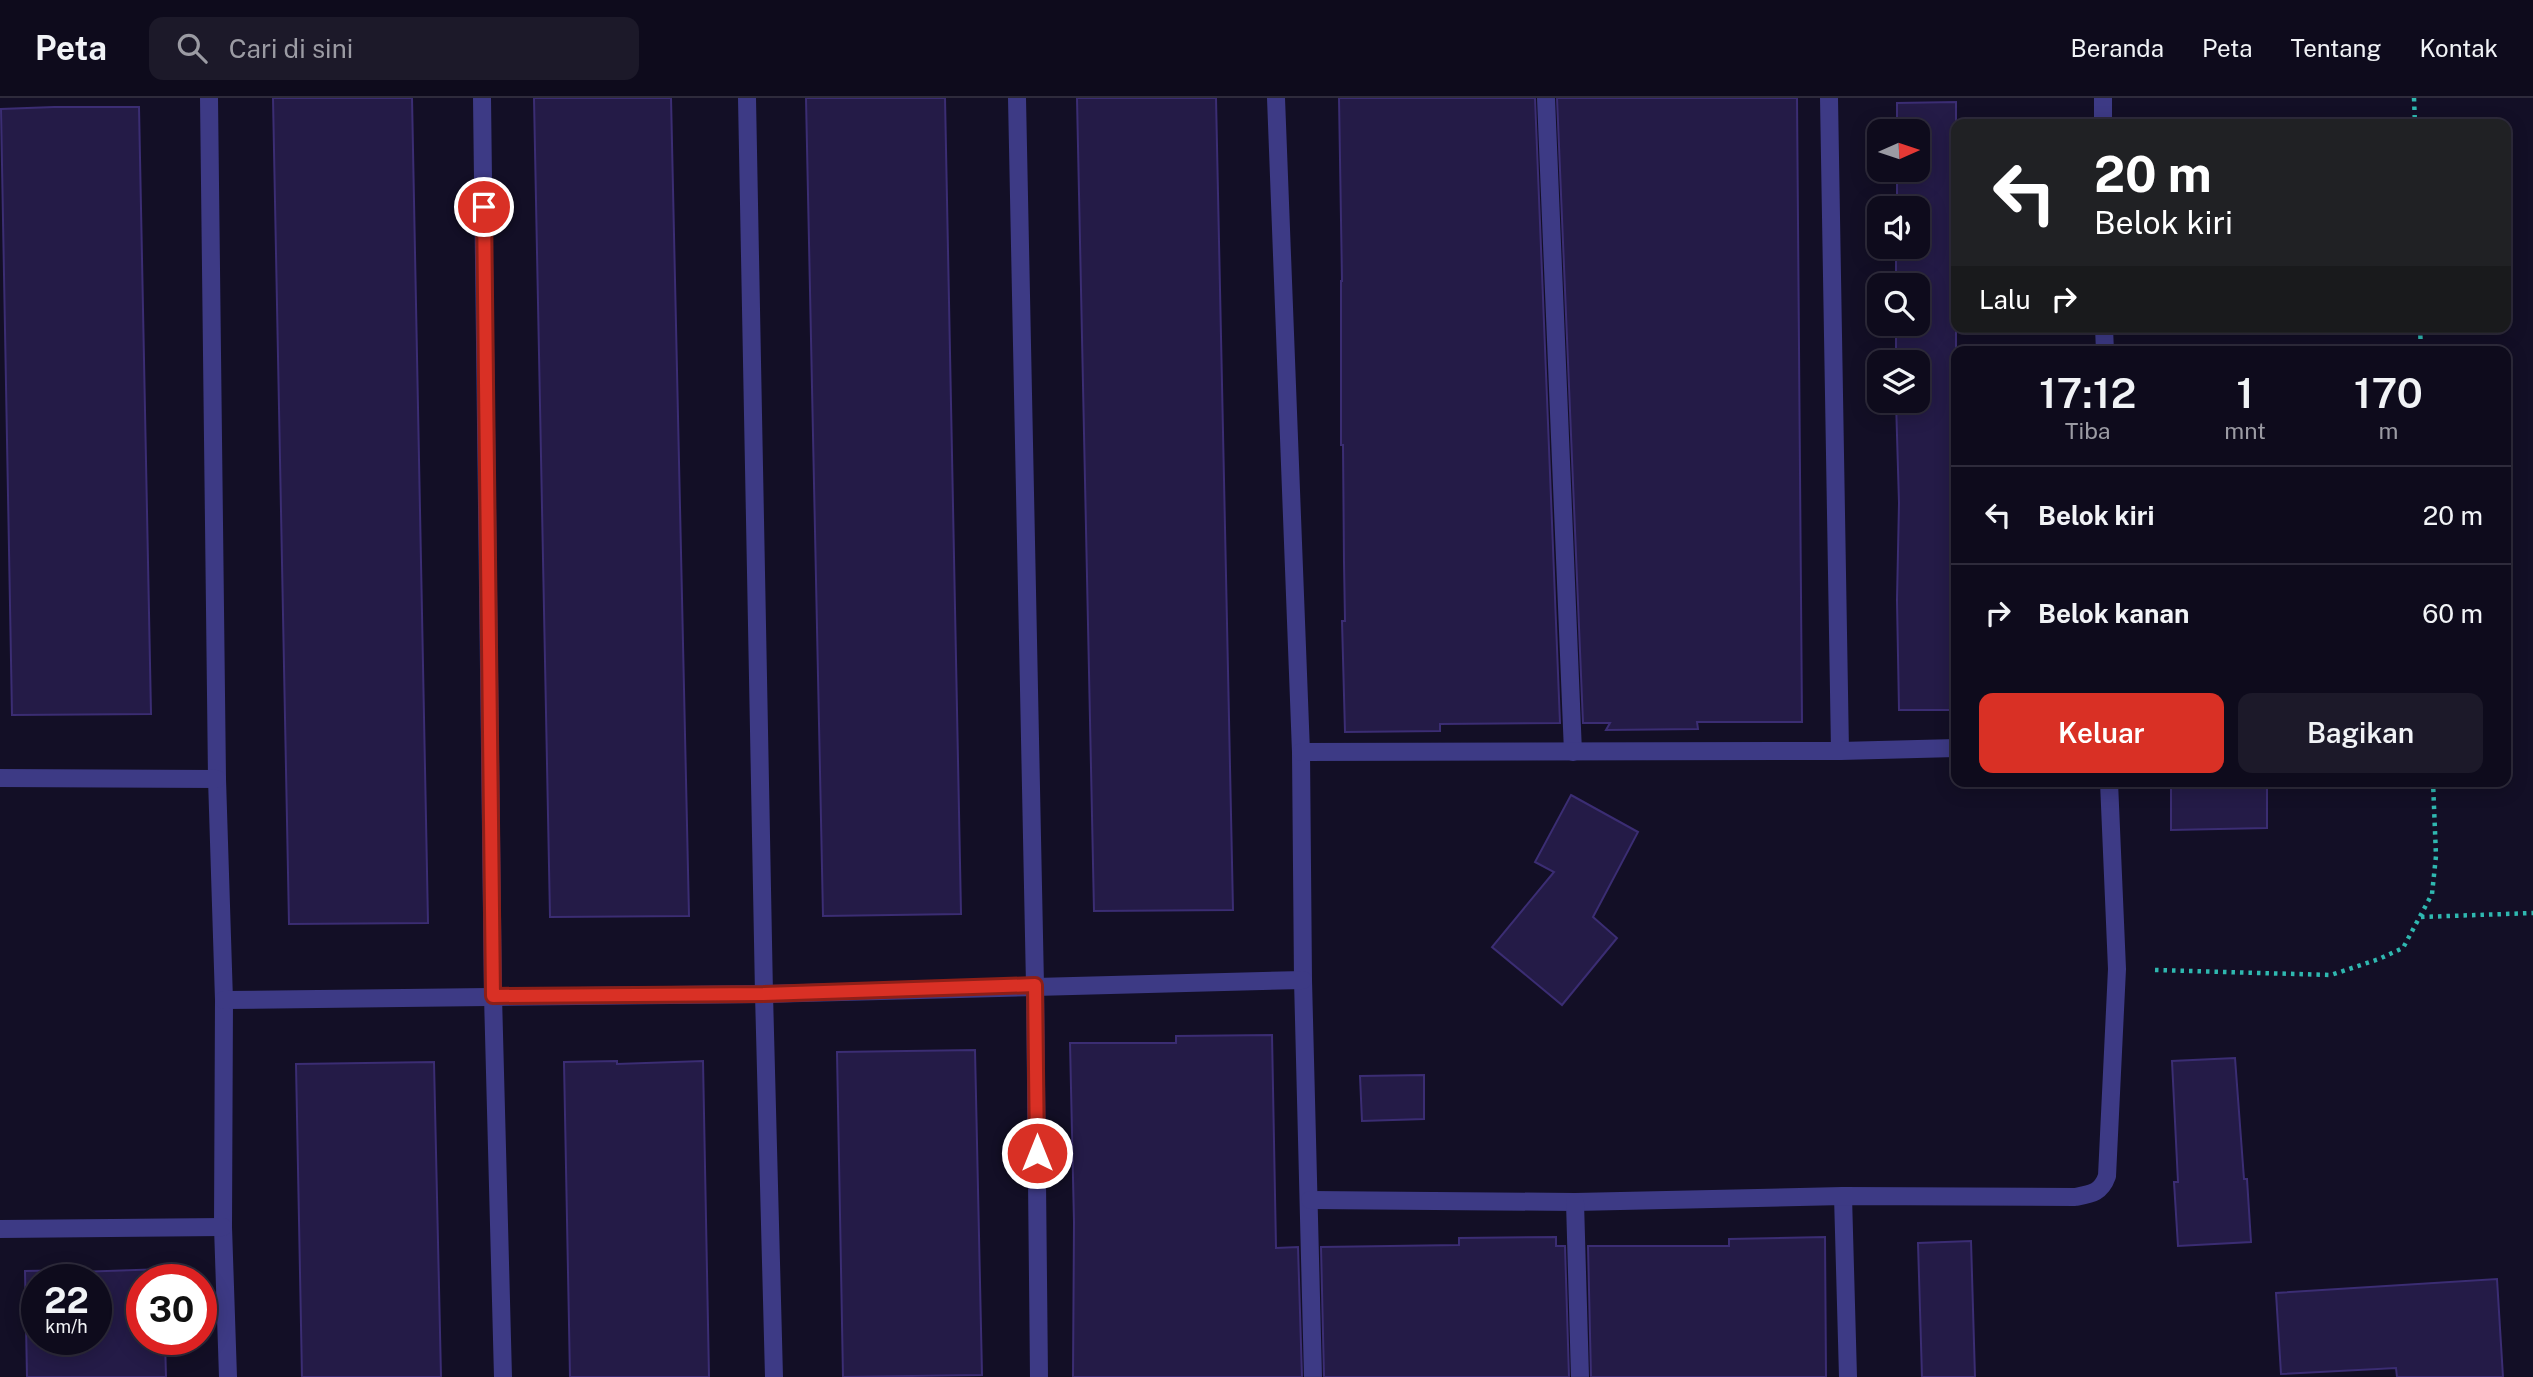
<!DOCTYPE html>
<html lang="id">
<style>
:root{--surface:#0e0b1c;--page:#1c1929;--text:#f1f3f6;--muted:#9b9ba3;--line:#2e2b3b;--accent:#d93025}
body{margin:0;font-family:"Public Sans",sans-serif;background:var(--page);color:var(--text);height:100vh;display:flex;flex-direction:column;font-size:26px;white-space:nowrap}
*{box-sizing:border-box;margin:0}
p{font-size:23px;color:var(--muted)}
.icon{flex:none;width:38px;height:38px;fill:none;stroke:currentColor;stroke-width:2;stroke-linecap:round;stroke-linejoin:round}
.map{position:relative;flex:1;overflow:hidden}
.side{position:absolute;left:1951px;top:248px;width:560px;height:441px;display:flex;flex-direction:column;background:var(--surface);border-radius:14px;box-shadow:0 4px 18px #0003,0 0 0 2px var(--line)}
.side>*{flex:none}
.hud{position:absolute;left:1951px;top:21px;width:560px;height:214px;border-radius:14px;box-shadow:0 4px 18px #0003,0 0 0 2px var(--line);background:#202124;color:#fff;overflow:hidden}
.needle{width:46px;rotate:87deg}
.fabs{position:absolute;left:1867px;top:21px;display:grid;gap:14px}
.fabs a{display:grid;place-items:center;width:63px;height:63px;border-radius:14px;background:var(--surface);box-shadow:0 4px 18px #0003,0 0 0 2px var(--line);font-size:35px}
.speed{position:absolute;left:21px;top:1166px;display:flex;gap:14px;font-size:35px;font-weight:700;text-align:center}
.speed>*{display:grid;place-content:center;width:91px;height:91px;border-radius:50%;background:var(--surface);box-shadow:0 4px 18px #0003,0 0 0 2px var(--line);line-height:1}
.speed small{font-size:18px;font-weight:400}
.speed .limit{border:10px solid #d22;background:#fff;color:#111}
.pin{position:absolute;display:grid;place-items:center;width:60px;height:60px;color:#fff;margin:-30px;border:4px solid #fff;border-radius:50%;box-shadow:0 2px 7px #0007}
.me{position:absolute;width:77px;margin:-38px;rotate:0deg;stroke-linejoin:round;filter:drop-shadow(0 0 5px #0008)}
.turn{display:flex;align-items:center;gap:24px;height:147px;padding:0 28px;font-size:32px}
.turn .icon{width:91px;height:91px;stroke-width:2.5}
.turn b{display:block;font-size:49px;line-height:60px}
.then{display:flex;align-items:center;height:66px;padding:0 28px;background:#0003;gap:14px;font-size:26px}
.eta{display:flex;justify-content:space-evenly;align-items:center;height:119px;text-align:center}
.eta b{font-size:42px;font-weight:600;line-height:49px}
.action{display:flex;gap:14px;margin-top:auto;padding:14px 28px}
.action a{flex:1;height:80px;border-radius:14px;background:var(--accent);color:#fff;font-size:28px;font-weight:600;line-height:80px;text-align:center}
.action a+a{background:var(--page);color:var(--text)}
ul{padding:0;list-style:none}
li{display:flex;align-items:center;gap:21px;height:98px;padding:0 28px;border-top:2px solid var(--line)}
li div{flex:1}
li b{display:block;font-size:26px}
li em{font-style:normal}
header{display:flex;align-items:center;gap:42px;box-sizing:border-box;height:98px;padding:0 35px;background:var(--surface);border-bottom:2px solid var(--line)}
header strong{font-size:33px}
nav{display:flex;gap:38px;margin-inline-start:auto;font-size:24px}
.search{width:490px;height:63px;background:var(--page);display:flex;align-items:center;gap:18px;box-sizing:border-box;padding:0 24px;border-radius:14px;color:var(--muted);font-size:26px}
.map>svg:first-child{display:block}
.building{fill:#241b47;stroke:#3b2d73;stroke-width:2;fill-rule:evenodd}
.lines{fill:none;stroke-linecap:round;stroke-linejoin:round}
.path{stroke:#2fb8b0;stroke-width:4.5;stroke-dasharray:3.5 5;stroke-linecap:butt}
.minor{stroke:#3d3a85;stroke-width:18}
.route-casing{stroke:#8d1f18;stroke-width:18}
.route{stroke:#d93025;stroke-width:12}
</style>
<header>
<strong>Peta</strong>
<div class="search"><svg class="icon" aria-label="search" viewBox="0 0 24 24"><circle cx="10" cy="10" r="6"/><path d="M15 15l6 6"/></svg>Cari di sini</div>
<nav><a>Beranda</a><a>Peta</a><a>Tentang</a><a>Kontak</a></nav>
</header>
<div class="map">
<svg width="2533" height="1279" viewBox="0 0 2533 1279">
<rect width="100%" height="100%" fill="#130f26"/>
<g class="building">
<path d="M273,0h139l16,825 -139,1z"/>
<path d="M534,0h137l18,818 -139,1z"/>
<path d="M806,0h139l16,816 -138,2z"/>
<path d="M1077,0h139l17,812 -139,1z"/>
<path d="M1339,0h196l25,625 -120,1v7l-95,1 -3,-111h3l-1,-59 -1,-117h-2v-164h1z"/>
<path d="M1557,0h240l5,624h-105l1,7 -92,1 4,-7h-27z"/>
<path d="M1956,4v608h-57l-2,-110 2,-97 -3,-102h22v-39h-22v-38h22v-39h-22v-38h22v-39h-21v-38h21v-39h-21v-28z"/>
<path d="M54,9h85l12,607 -139,1 -11,-606z"/>
<path d="M2171,684h96v46l-96,2z"/>
<path d="M1571,697l67,37 -45,85 24,21 -55,67 -70,-58 62,-75 -19,-10z"/>
<path d="M1272,937l4,213 22,-1 4,130h-229l1,-155 -4,-179h106v-7z"/>
<path d="M975,952l7,325 -139,2 -6,-325z"/>
<path d="M2235,960l9,121h3l4,63 -73,4 -4,-64h4l-6,-121z"/>
<path d="M617,963v3l86,-3 6,316h-139l-6,-315z"/>
<path d="M434,964l7,315h-139l-6,-313z"/>
<path d="M1424,977v44l-62,2 -2,-45z"/>
<path d="M1556,1139v9h9l4,131h-245l-3,-130 138,-2v-7z"/>
<path d="M1825,1139l1,140h-235l-3,-131h141v-7z"/>
<path d="M1971,1143l4,136h-53l-4,-134z"/>
<path d="M164,1171v10h-22v60h23l1,38h-139l-2,-106 53,-1v2zM37,1181h59v60h-59z"/>
<path d="M2497,1181l6,98h-106l-1,-9 -115,6 -5,-81z"/>
</g>
<g class="lines">
<g class="path">
<path d="M2414,0l1,26"/>
<path d="M2420,229l1,25"/>
<path d="M2421,819l112,-4"/>
<path d="M2155,872l176,5 48,-16 24,-11 29,-54 4,-38 -3,-74"/>
</g>
<g class="minor">
<path d="M209,0l8,681 7,221 -1,227 5,150"/>
<path d="M482,0l11,898 10,381"/>
<path d="M747,0l17,896 10,383"/>
<path d="M1017,0l18,887 4,392"/>
<path d="M1276,0l25,654 2,228 10,397"/>
<path d="M1546,0l27,654"/>
<path d="M1829,0l11,653"/>
<path d="M2103,0v26"/>
<path d="M2104,229l1,25"/>
<path d="M1301,654l539,-1 116,-3"/>
<path d="M0,680l217,1"/>
<path d="M224,902l540,-6 539,-14"/>
<path d="M1843,1098l5,181"/>
<path d="M1310,1102l265,2 268,-6 232,1c16,-3 26,-4 32,-21l10,-207 -8,-187"/>
<path d="M1575,1104l5,175"/>
<path d="M0,1131l223,-2"/>
</g>
</g>
<g class="lines">
<defs>
<path id="route" d="M484,109l9,789 271,-2 271,-9 2,168"/>
</defs>
<use href="#route" class="route-casing"/>
<use href="#route" class="route"/>
</g>
</svg>
<div class="fabs">
<a><svg class="needle" viewBox="-14 -14 28 28"><path d="M0-13l5 13h-10z" fill="#e53935"/><path d="M0 13l5-13h-10z" fill="#9b9ba3"/></svg></a>
<a><svg class="icon" aria-label="sound" viewBox="0 0 24 24"><path d="M4 9h4l5-4v14l-5-4H4zM17 9q2 3 0 6"/></svg></a>
<a><svg class="icon" aria-label="search" viewBox="0 0 24 24"><circle cx="10" cy="10" r="6"/><path d="M15 15l6 6"/></svg></a>
<a><svg class="icon" aria-label="layers" viewBox="0 0 24 24"><path d="M12 4l9 5-9 5-9-5zM3 14l9 5 9-5"/></svg></a>
</div>
<div class="speed"><div>22<small>km/h</small></div><div class="limit">30</div></div>
<div class="pin" style="left:484px;top:109px;background:#d93025"><svg class="icon" aria-label="arrive" viewBox="0 0 24 24"><path d="M6 21V4h12l-3 4 3 4H6"/></svg></div>
<svg class="me" style="left:1037px;top:1055px" viewBox="-20 -20 40 40"><circle r="17" fill="#d93025" stroke="#fff" stroke-width="3"/><path d="M0-11L8 9 0 5-8 9z" fill="#fff"/></svg>
<div class="hud">
<div class="turn"><svg class="icon" aria-label="left" viewBox="0 0 24 24"><path d="M17 20v-9H6M10 6l-5 5 5 5"/></svg><div><b>20 m</b>Belok kiri</div></div>
<div class="then">Lalu<svg class="icon" aria-label="right" viewBox="0 0 24 24"><path d="M7 20v-9h11M14 6l5 5-5 5"/></svg></div>
</div>
<section class="side">
<div class="eta">
<div><b>17:12</b><p>Tiba</p></div>
<div><b>1</b><p>mnt</p></div>
<div><b>170</b><p>m</p></div>
</div>
<ul>
<li><svg class="icon" aria-label="left" viewBox="0 0 24 24"><path d="M17 20v-9H6M10 6l-5 5 5 5"/></svg><div><b>Belok kiri</b></div><em>20 m</em></li>
<li><svg class="icon" aria-label="right" viewBox="0 0 24 24"><path d="M7 20v-9h11M14 6l5 5-5 5"/></svg><div><b>Belok kanan</b></div><em>60 m</em></li>
</ul>
<div class="action"><a>Keluar</a><a>Bagikan</a></div>
</section>
</div>
